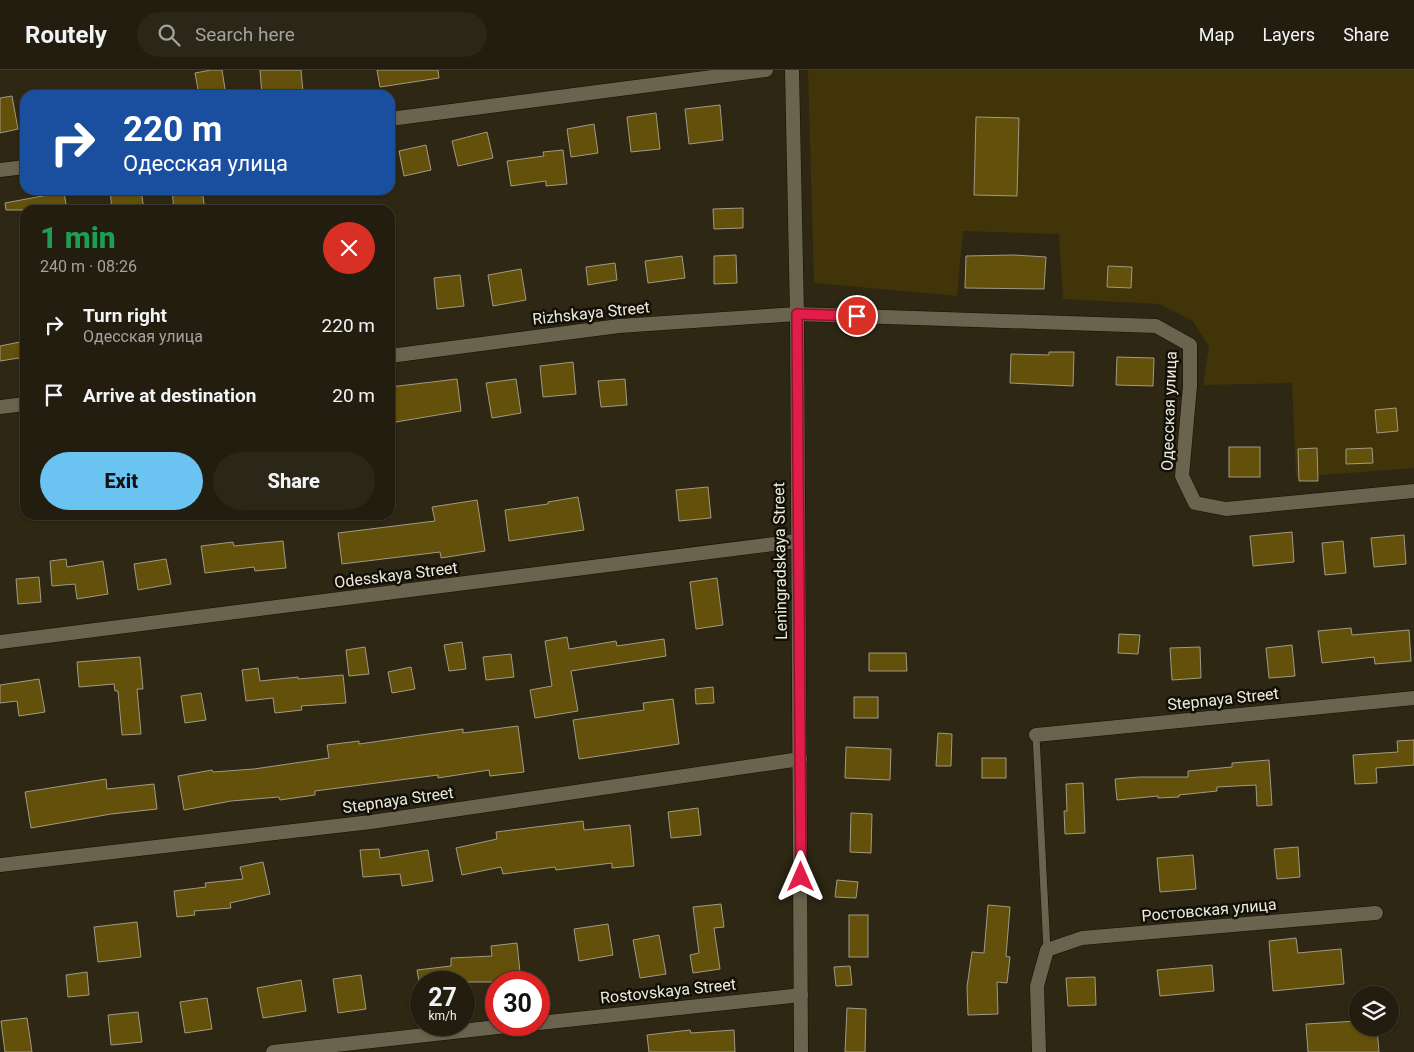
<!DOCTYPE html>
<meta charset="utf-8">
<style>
:root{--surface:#221d0f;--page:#2a2618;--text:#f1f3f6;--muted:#a2a29e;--line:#3f3b2f;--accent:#6bc3f2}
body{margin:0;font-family:Roboto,sans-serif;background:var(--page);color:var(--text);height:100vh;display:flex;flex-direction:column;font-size:19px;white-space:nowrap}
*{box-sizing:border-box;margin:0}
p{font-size:16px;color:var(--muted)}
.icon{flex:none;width:28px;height:28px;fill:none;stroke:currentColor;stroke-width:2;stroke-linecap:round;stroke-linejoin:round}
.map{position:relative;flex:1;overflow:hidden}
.drawer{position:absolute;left:20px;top:135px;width:375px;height:315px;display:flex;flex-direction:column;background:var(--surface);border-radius:15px;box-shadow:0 1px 4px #0004,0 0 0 1px var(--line)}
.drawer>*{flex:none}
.hud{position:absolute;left:20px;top:20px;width:375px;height:105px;border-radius:15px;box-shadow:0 1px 4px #0004,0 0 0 1px var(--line);background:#1a4fa0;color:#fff;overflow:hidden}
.buttons{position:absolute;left:1349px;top:916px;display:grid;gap:10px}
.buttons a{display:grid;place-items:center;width:50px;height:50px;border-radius:50%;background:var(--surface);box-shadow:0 1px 4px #0004,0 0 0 1px var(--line);font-size:25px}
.speed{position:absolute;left:410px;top:901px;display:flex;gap:10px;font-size:25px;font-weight:700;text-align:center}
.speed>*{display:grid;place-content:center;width:65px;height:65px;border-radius:50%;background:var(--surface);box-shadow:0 1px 4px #0004,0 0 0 1px var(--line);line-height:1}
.speed small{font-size:12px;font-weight:400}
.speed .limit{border:8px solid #d22;background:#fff;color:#111}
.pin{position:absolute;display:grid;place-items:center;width:42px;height:42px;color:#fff;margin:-21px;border:2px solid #fff;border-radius:50%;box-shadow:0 1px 5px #0007}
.me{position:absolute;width:55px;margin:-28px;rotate:0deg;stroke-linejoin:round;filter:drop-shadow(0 0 4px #0008)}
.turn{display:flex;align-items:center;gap:18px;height:105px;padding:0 20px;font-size:22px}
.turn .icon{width:65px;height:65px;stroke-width:2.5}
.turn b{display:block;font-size:35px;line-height:42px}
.round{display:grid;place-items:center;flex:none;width:52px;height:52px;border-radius:26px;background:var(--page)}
.overview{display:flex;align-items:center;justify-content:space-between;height:85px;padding:0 20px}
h1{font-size:30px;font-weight:800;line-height:38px;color:#1e9e55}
.cta{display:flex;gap:10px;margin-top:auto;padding:10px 20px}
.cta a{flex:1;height:58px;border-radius:30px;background:var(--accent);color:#111;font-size:20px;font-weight:800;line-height:58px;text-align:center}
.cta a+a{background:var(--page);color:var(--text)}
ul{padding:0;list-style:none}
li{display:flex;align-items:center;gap:15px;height:70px;padding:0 20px}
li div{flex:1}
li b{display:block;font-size:19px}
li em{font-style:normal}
header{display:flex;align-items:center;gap:30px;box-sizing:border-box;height:70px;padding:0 25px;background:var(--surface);border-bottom:1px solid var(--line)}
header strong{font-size:24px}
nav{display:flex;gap:28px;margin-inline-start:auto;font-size:18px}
.search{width:350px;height:45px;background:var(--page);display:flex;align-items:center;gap:12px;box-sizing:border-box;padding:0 18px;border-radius:28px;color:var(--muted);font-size:19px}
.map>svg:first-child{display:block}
.green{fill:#413409}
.building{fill:#62500b;stroke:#a19a83}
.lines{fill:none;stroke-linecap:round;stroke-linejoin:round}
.lane-casing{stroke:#151001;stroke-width:8}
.street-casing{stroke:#151001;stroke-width:15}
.lane{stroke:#6a634e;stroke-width:7}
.street{stroke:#6a634e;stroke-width:14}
.route-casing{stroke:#92132f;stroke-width:12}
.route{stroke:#e11d48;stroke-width:9}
.labels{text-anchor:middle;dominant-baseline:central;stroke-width:5;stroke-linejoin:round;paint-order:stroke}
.street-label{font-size:16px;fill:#ede9dd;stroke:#131008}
</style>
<header>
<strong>Routely</strong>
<div class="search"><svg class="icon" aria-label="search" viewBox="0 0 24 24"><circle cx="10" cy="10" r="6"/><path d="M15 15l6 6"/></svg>Search here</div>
<nav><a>Map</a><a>Layers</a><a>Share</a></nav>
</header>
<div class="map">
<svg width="1414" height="982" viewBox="0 0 1414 982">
<rect width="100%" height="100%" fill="#2d2714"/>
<path class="green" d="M808,0h606v398l-118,9 -4,-94 -89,2 6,-38 -16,-26 -34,-17 -96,-5 -4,-65 -96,-3 -6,65 -143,-13z"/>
<g class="building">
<path d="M211,0h11l4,25h-27l-4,-22z"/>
<path d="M260,0h41l2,22 -41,3z"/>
<path d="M377,0h61l1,8 -59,9z"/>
<path d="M12,26l6,33 -18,4v-35z"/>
<path d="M720,35l3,35 -34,4 -4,-35z"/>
<path d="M656,43l4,36 -29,3 -4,-35z"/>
<path d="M976,47l43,1 -2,78 -43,-1z"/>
<path d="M594,54l4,29 -27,4 -4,-28z"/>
<path d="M487,62l6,26 -35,8 -6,-25z"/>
<path d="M426,75l5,25 -27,6 -5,-25z"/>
<path d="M563,80l4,34 -21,2v-5l-35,5 -4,-25 37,-5 -1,-4z"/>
<path d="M110,120h31l3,20h-32z"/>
<path d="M172,120h30l3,20h-31z"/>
<path d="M64,122l3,18h-61l-1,-7z"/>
<path d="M743,138v20l-29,1 -1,-20z"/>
<path d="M736,185l1,28 -23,1v-28z"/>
<path d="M1014,185l32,2 -2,32 -79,-1 1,-32z"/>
<path d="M682,186l3,22 -37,5 -3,-22z"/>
<path d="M615,193l2,17 -29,5 -2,-18z"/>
<path d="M1108,196l24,1 -1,21 -24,-1z"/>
<path d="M521,199l5,31 -33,6 -5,-31z"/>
<path d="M460,205l4,31 -27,3 -3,-31z"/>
<path d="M25,271v16l-25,4v-15z"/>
<path d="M1049,282h25l-1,34 -63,-3 1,-29 38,1z"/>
<path d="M1117,287l37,1 -1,28 -37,-1z"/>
<path d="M573,292l3,32 -33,3 -3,-31z"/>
<path d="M457,309l4,32 -71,12v-36z"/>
<path d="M516,309l5,34 -29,5 -6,-35z"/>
<path d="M625,309l2,26 -26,2 -3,-26z"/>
<path d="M1396,338l2,23 -21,2 -2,-23z"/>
<rect x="1229" y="377" width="31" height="30"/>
<path d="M1317,378l1,33h-19l-1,-32z"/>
<path d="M1372,378l1,15 -27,1v-15z"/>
<path d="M708,417l3,31 -32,3 -3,-31z"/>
<path d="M578,427l6,33 -75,11 -4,-31 43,-6v-2z"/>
<path d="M477,430l8,51 -44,7 -1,-6 -98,12 -4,-31 97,-12 -3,-14z"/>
<path d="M1292,462l2,30 -41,4 -3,-30z"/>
<path d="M1404,465l2,29 -32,3 -3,-29z"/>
<path d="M283,471l3,27 -31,3 -1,-4 -49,6 -4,-27 32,-4 1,4z"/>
<path d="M1343,471l3,32 -21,2 -3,-32z"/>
<path d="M66,489l1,8 36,-6 5,33 -31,5 -2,-15 -23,2 -2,-25z"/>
<path d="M166,489l5,25 -33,6 -4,-26z"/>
<path d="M39,507l2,25 -23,2 -2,-25z"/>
<path d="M717,508l6,47 -27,4 -6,-47z"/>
<path d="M1351,558l1,7 57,-5 2,31 -36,3 -1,-7 -52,6 -4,-32z"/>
<path d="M1119,564l21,1 -2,19 -20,-1z"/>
<path d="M567,567l2,12 47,-8 1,5 47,-7 2,17 -95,15 7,40 -43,7 -5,-28 22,-4 -7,-45z"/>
<path d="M462,572l4,27 -17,2 -5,-26z"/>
<path d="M1292,575l3,31 -26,2 -3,-30z"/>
<path d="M365,577l4,27 -20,2 -3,-26z"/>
<path d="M1200,577l1,31 -29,2 -2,-32z"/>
<path d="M869,583h37l1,18h-38z"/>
<path d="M511,584l3,23 -28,3 -3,-23z"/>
<path d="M140,587l3,32h-6l4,45 -19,1 -4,-44h-3l-1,-7 -35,3 -2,-25z"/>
<path d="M411,597l4,22 -23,4 -4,-21z"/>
<path d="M258,598l2,13 38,-4v2l45,-4 3,28 -45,3 1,4 -27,3 -2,-15 -27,3 -4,-31z"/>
<path d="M39,609l6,33 -26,4 -2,-15 -17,2v-18z"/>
<path d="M713,617l1,16 -18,1 -1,-15z"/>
<path d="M201,623l5,27 -21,3 -4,-27z"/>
<rect x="854" y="627" width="24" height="21"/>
<path d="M673,629l6,45 -100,15 -6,-39 71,-10 -1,-7z"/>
<path d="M518,656l6,46 -34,4 -1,-6 -51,8v-3l-123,16v4l-35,5 -1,-3 -48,4 -47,9 -6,-34 34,-6 1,2 41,-3 75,-11 -2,-13 32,-4v3l104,-15v4z"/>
<path d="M938,663l14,1 -1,32h-15z"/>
<path d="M1414,670v25l-38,3 1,15 -22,1 -2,-29 45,-3 -1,-11z"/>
<path d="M846,677l45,2 -1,31 -45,-2z"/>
<rect x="982" y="688" width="24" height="20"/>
<path d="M1269,690l3,45 -15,1 -1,-21 -39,2v4l-38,4v2l-21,1v-2l-41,4 -2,-21 24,-2h49v-6l44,-4v-4z"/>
<path d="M106,709l1,10 47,-5 3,25 -46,5 -80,14 -6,-36z"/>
<path d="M1083,713l2,50 -20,1 -1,-23h3l-1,-27z"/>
<path d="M698,738l3,27 -30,3 -3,-26z"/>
<path d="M851,743l21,1 -1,39 -21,-1z"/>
<path d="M583,751l1,9 46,-5 4,41 -22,2v-5l-56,7 -1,-3 -52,7 -2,-7 -39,8 -6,-27 41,-9 -1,-7z"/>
<path d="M1298,777l2,30 -23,2 -3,-30z"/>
<path d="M379,779l1,9 48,-8 5,31 -31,5 -2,-12 -37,3 -3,-27z"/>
<path d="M1193,785l3,34 -36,3 -3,-34z"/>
<path d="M263,792l7,32 -40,9 1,5 -37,3 1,4 -18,2 -3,-26 32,-4 -1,-4 38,-4 -3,-12z"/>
<path d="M837,810l21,2 -2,16 -21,-1z"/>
<path d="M721,834l3,23 -10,1 6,41 -27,4 -3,-18 9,-2 -6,-46z"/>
<path d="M988,835l22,2 -4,49 4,1 -3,26 -10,-1 1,32 -30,1 -1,-28 5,-35 12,1z"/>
<rect x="849" y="845" width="19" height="42"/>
<path d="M137,852l4,35 -43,5 -4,-35z"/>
<path d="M608,854l5,31 -34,6 -5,-32z"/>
<path d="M659,865l7,39 -26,4 -7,-38z"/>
<path d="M1296,868l2,15 43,-4 3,35 -71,7 -4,-50z"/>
<path d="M517,873l4,39h-102l-2,-12 34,-4v-8l41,-2 -1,-10z"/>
<path d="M1212,895l2,26 -54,5 -3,-26z"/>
<path d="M850,896l2,19 -16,1 -2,-19z"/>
<path d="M87,902l2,23 -21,2 -2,-22z"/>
<path d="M361,905l5,34 -28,4 -5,-34z"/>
<path d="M1095,907l1,28 -28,1 -2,-28z"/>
<path d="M301,910l5,31 -43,7 -6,-30z"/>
<path d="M207,928l5,31 -27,4 -5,-31z"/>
<path d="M847,938l19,1 -1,43h-20z"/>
<path d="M138,942l4,30 -31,3 -3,-30z"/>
<path d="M27,948l5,34h-27l-4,-31z"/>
<path d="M1358,951v7h19l2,24h-71l-2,-28z"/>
<path d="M690,960l1,3 43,-3 1,22h-86l-2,-17z"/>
</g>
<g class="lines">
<defs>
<path id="lane" d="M1036,665l11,215"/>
<g id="street">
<path d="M792,0l5,244 4,738"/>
<path d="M390,49l376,-49"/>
<path d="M0,100l25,-3"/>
<path d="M390,286l229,-30 178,-12 359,12 34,19v41l-8,90 13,27 31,6 188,-18"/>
<path d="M0,337l25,-3"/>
<path d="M0,572l797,-101"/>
<path d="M1036,665l378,-37"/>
<path d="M0,795l371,-43 429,-63"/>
<path d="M539,953l262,-28"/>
<path d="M273,982l243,-27"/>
<path d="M1039,982l-2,-66 10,-36 35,-12 294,-25"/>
</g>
</defs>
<use href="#lane" class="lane-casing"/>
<use href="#street" class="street-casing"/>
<use href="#lane" class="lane"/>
<use href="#street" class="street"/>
</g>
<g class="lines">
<defs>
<path id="route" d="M801,807l-4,-563 60,2"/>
</defs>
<use href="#route" class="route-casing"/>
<use href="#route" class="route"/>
</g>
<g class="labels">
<g class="street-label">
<text transform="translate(591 243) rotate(-6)">Rizhskaya Street</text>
<text transform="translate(1169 341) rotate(-88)">Одесская улица</text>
<text transform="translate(780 491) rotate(-91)">Leningradskaya Street</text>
<text transform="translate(396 505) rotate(-7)">Odesskaya Street</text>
<text transform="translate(1223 629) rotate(-6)">Stepnaya Street</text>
<text transform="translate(398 730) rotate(-8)">Stepnaya Street</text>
<text transform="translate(1209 840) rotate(-5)">Ростовская улица</text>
<text transform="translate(668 921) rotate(-6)">Rostovskaya Street</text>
</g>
</g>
</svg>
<div class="buttons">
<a><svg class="icon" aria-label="layers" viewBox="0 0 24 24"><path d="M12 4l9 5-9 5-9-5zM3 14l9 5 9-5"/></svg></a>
</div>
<div class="speed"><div>27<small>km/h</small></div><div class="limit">30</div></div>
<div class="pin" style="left:857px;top:246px;background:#d93025"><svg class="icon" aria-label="arrive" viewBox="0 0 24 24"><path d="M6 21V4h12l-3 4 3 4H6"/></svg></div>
<svg class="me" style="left:801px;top:807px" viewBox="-20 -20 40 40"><path d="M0-17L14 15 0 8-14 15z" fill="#e11d48" stroke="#fff" stroke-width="4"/></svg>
<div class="hud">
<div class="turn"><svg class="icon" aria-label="right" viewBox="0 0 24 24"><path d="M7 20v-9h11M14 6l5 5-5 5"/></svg><div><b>220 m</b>Одесская улица</div></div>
</div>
<section class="drawer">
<div class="overview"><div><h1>1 min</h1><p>240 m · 08:26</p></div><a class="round" style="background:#d93025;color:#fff"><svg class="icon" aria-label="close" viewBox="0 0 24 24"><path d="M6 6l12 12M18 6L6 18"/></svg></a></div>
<ul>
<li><svg class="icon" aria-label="right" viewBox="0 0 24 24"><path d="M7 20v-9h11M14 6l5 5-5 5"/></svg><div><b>Turn right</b><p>Одесская улица</p></div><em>220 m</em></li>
<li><svg class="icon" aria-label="arrive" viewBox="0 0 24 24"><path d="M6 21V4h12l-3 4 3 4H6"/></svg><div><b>Arrive at destination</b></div><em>20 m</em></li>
</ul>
<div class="cta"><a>Exit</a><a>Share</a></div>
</section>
</div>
